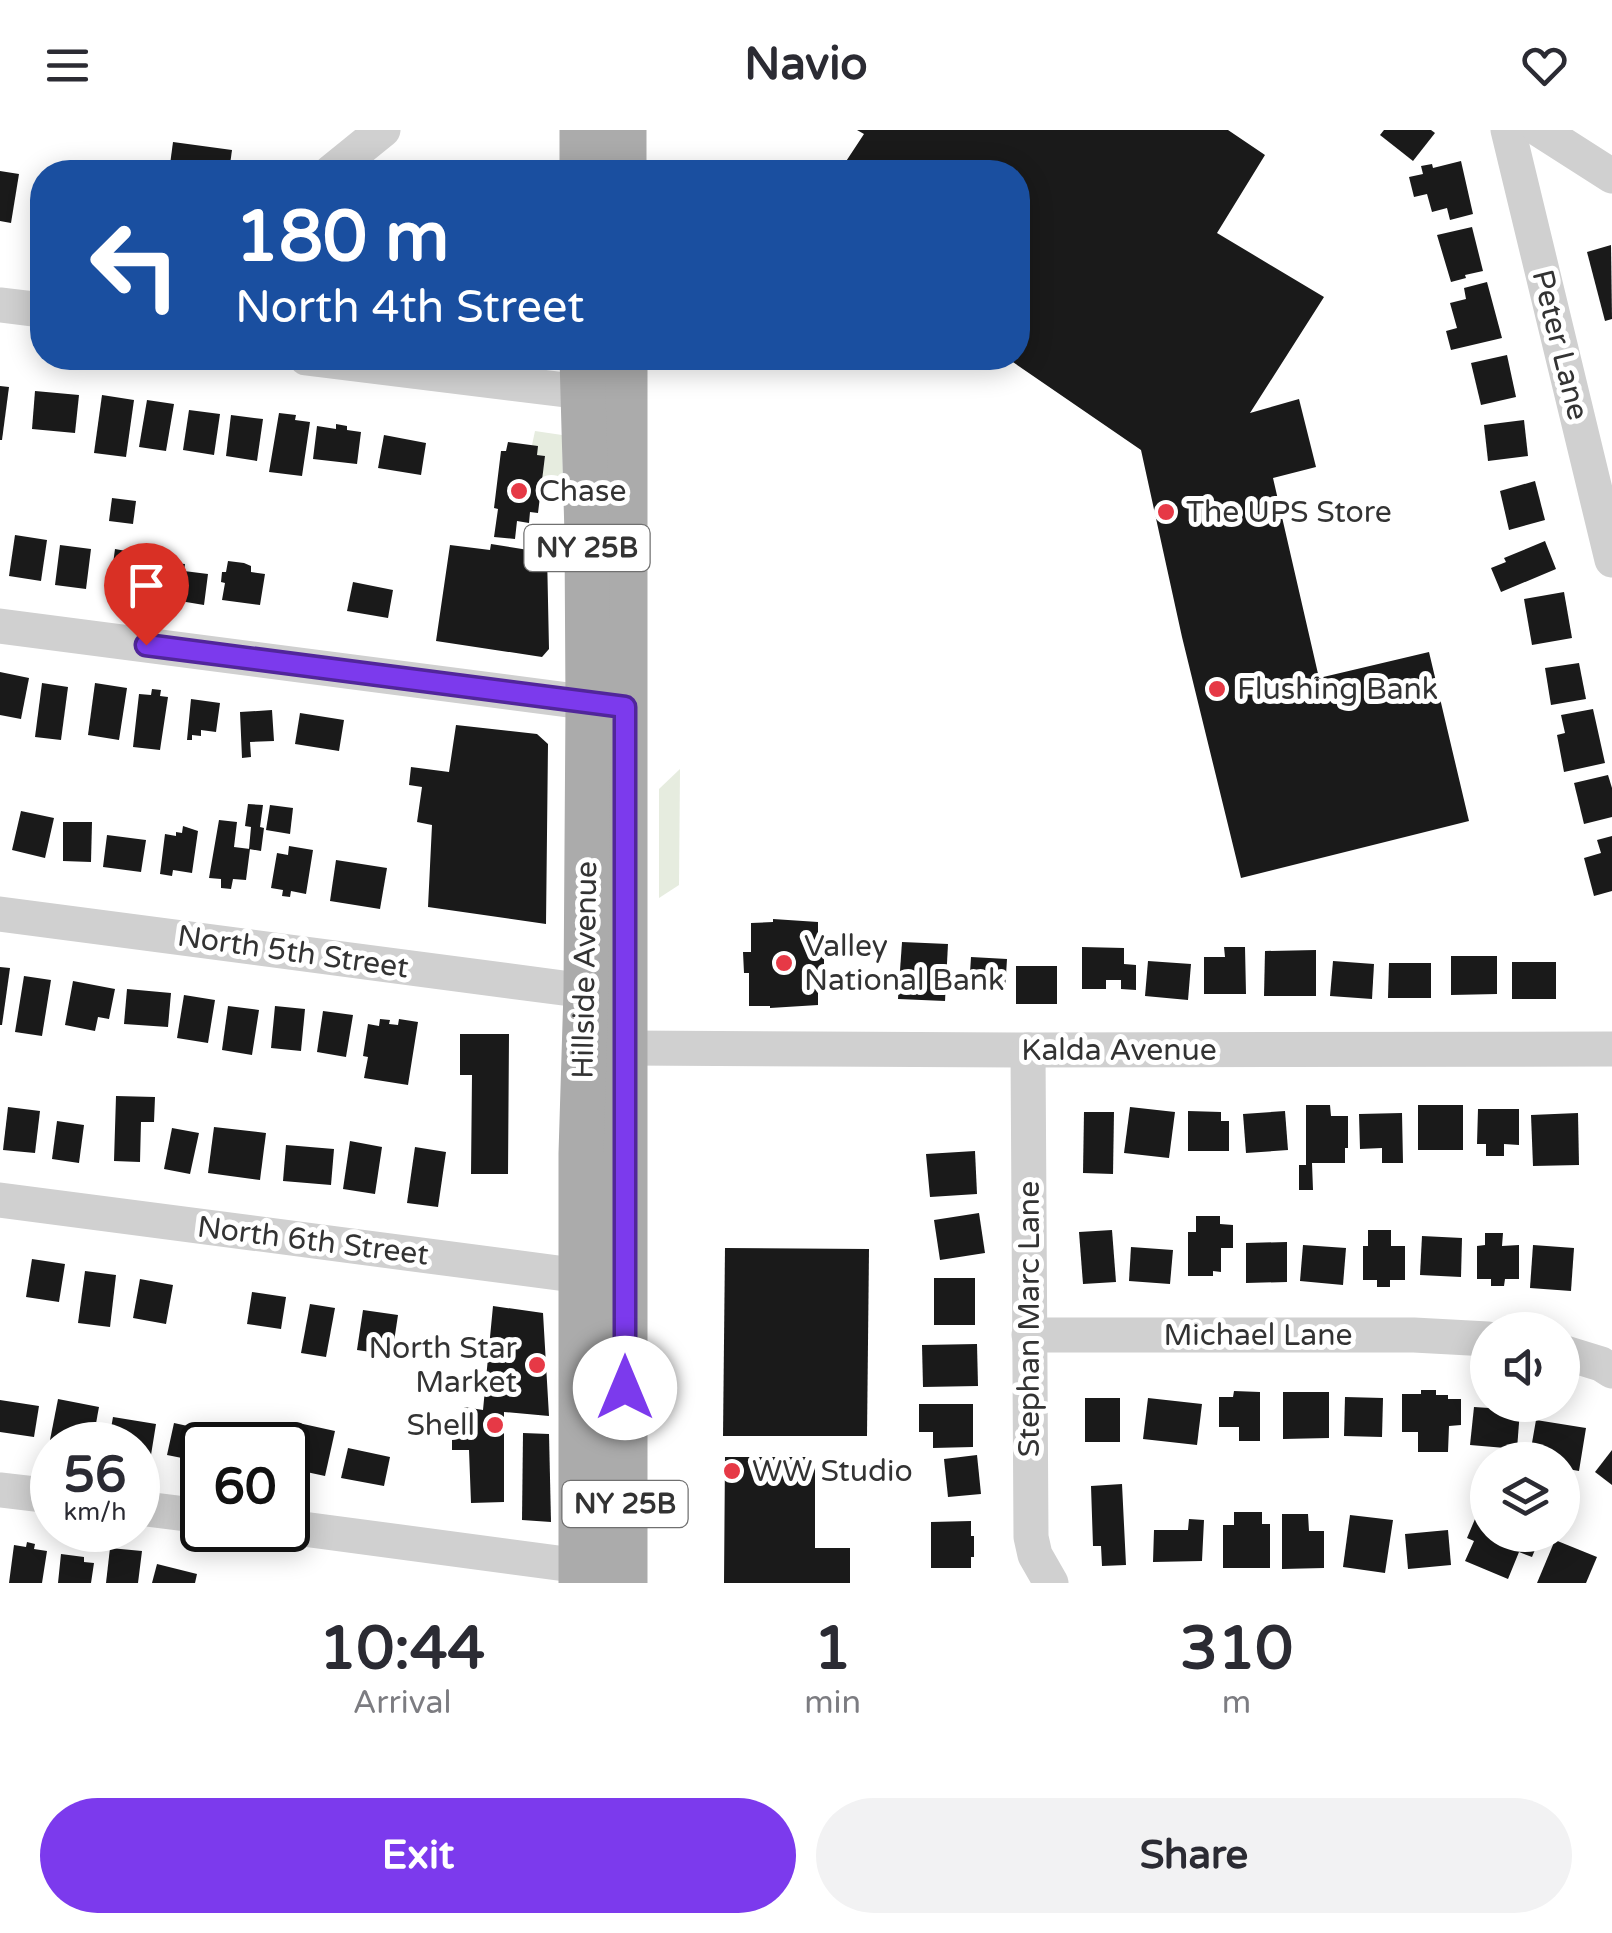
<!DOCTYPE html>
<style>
:root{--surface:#fff;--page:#f2f2f3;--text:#2b2b33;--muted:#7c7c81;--accent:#7c3aed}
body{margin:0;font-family:"Varela Round",sans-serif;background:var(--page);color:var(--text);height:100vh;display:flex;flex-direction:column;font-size:38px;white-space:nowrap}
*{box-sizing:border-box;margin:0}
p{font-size:32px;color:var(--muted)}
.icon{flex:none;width:55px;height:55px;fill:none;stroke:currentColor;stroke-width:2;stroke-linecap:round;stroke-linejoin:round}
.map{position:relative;height:1453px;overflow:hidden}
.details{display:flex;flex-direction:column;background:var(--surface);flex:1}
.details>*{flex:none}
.top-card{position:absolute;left:30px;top:30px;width:1000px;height:210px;border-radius:40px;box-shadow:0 5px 25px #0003;background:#1a4fa0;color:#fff;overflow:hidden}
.buttons{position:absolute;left:1470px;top:1182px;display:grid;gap:20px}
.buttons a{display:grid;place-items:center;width:110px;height:110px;border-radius:50%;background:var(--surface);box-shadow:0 5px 25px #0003;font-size:50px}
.speed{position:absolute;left:30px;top:1292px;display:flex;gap:20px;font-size:50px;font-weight:700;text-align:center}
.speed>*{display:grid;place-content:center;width:130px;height:130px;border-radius:50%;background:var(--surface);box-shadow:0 5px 25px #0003;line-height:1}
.speed small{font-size:25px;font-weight:400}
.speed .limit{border:5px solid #111;border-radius:15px;background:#fff;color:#111}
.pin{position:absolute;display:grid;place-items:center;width:85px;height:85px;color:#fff;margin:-102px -42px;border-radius:50% 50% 50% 0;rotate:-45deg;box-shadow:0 0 10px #0007}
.pin .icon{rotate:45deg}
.me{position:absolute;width:110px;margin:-55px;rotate:0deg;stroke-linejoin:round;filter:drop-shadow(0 0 8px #0008)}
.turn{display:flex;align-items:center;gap:35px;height:210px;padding:0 40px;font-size:45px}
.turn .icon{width:130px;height:130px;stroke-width:2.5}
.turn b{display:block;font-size:70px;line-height:85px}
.eta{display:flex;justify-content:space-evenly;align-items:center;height:170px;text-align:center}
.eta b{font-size:60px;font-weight:700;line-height:70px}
.primary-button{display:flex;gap:20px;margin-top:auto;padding:20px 40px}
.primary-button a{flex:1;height:115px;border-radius:60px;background:var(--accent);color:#fff;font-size:40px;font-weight:700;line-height:115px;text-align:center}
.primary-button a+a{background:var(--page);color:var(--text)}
header{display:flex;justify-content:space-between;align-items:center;height:130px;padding:0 40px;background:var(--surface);font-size:45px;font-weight:700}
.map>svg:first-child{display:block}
.green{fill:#e6ecdf}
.building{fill:#1a1a1a}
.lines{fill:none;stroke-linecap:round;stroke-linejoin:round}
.minor{stroke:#d0d0d0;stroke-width:35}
.major{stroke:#ababab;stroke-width:45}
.route-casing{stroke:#51269a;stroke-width:25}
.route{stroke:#7c3aed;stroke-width:18}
.poi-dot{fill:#e63946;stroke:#fff;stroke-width:4}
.labels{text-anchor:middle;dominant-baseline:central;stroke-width:10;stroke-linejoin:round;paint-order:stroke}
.shield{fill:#fff;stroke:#707070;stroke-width:2.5}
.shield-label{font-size:28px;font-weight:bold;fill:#333}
.street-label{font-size:30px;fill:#333;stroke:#fff}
.poi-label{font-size:30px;fill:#333;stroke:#fff;text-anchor:start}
</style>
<header><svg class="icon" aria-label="menu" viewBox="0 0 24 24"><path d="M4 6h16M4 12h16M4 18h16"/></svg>Navio<svg class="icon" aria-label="heart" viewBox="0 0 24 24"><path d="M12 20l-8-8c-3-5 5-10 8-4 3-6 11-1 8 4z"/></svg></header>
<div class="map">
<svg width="1612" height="1453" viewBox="0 0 1612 1453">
<rect width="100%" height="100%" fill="#fff"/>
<g class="green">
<path d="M535,301l27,4 1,54 -21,-9 3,-24 -8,-1 -5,-10z"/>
<path d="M680,639l-1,116 -20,13v-109z"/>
</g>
<g class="building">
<path d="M857,0h371l37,25 -48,78 107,64 -74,116 49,-14 17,68 -43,11 46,200 110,-26 40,169 -228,57 -59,-241 -41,-187 -134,-92h11v-186h-179l25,-38z"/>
<path d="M1384,0h47l4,3 -22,28 -33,-26z"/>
<path d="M173,12l59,8 -3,22h-60z"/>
<path d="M1461,31l12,53 -23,6 -3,-12 -15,4 -5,-18 -13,3 -5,-20 14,-3 -2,-8 11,-2 1,4z"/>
<path d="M0,41l19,3 -8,49 -11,-2z"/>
<path d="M38,46l4,1v47l-11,-2z"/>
<path d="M1472,97l11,44 -18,4 1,3 -15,4 -14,-47z"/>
<path d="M1611,115l1,74 -7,2 -18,-69z"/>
<path d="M1487,152l15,56 -51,12 -5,-19 11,-3 -7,-25 16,-4 -2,-11z"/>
<path d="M1507,225l9,42 -35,8 -10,-42z"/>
<path d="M0,256l9,1 -7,53h-2z"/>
<path d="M35,261l44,4 -4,38 -43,-4z"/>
<path d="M102,265l32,5 -8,57 -32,-4z"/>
<path d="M147,270l27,4 -8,47 -27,-4z"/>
<path d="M189,280l31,4 -6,41 -31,-5z"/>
<path d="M279,283l17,2 -1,5 15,2 -8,54 -33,-4z"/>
<path d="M231,285l32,4 -6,42 -31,-5z"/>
<path d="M1524,290l4,36 -40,5 -4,-36z"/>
<path d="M336,294l11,2v4l14,2 -4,32 -44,-5 4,-33 19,3z"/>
<path d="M384,305l42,8 -5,32 -43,-7z"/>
<path d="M508,312l30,4 -1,9 8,1 -7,57 -8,-1 -1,11 -12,-2 -2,18 -21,-2 4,-28 -4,-1 7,-57h5z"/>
<path d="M1535,351l10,39 -36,10 -9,-39z"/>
<path d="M112,368l24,3 -3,23 -24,-3z"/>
<path d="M15,405l32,5 -6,41 -32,-5z"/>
<path d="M1545,411l11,28 -55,23 -10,-24 15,-6 -2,-4z"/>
<path d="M491,414l56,9 2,96 -7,8 -106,-16 14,-96 40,5z"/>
<path d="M60,415l31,4 -5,40 -31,-4z"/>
<path d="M115,419l11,2 -1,5 23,3 -4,33 -34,-6z"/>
<path d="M228,431l16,2 7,3v6l14,2 -5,31 -38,-5 3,-17 -4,-1 1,-10h4z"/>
<path d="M175,433l10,1 -1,7 24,3 -4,31 -36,-6z"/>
<path d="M353,452l40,8 -5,28 -41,-7z"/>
<path d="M1564,462l8,46 -40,7 -8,-46z"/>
<path d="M1579,533l7,36 -35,6 -6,-37z"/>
<path d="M0,542l29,6 -8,41 -21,-4z"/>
<path d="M42,553l26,4 -7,53 -26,-3z"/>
<path d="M95,553l32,5 -8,52 -31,-5z"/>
<path d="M152,559l9,1 -1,6 8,1 -8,53 -27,-3 6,-53 12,1z"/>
<path d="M191,569l29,4 -4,29 -15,-2v6l-9,-1v5h-5z"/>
<path d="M1593,579l12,54 -41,9 -7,-37 8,-2 -4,-18z"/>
<path d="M272,580l2,31 -24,1 1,15 -9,1 -2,-46z"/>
<path d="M300,583l44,7 -5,31 -44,-7z"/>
<path d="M456,595l81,9 11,10 -2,180 -118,-17 4,-82 -15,-3 5,-35 -13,-2 2,-18 38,5z"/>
<path d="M1608,645l4,13v29l-28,7 -10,-41z"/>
<path d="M248,674l15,1 -3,22 4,1 -3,23 -12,-2 2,-22 -6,-1z"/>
<path d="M270,675l23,3 -3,26 -24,-4z"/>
<path d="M21,681l33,7 -9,40 -33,-8z"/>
<path d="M219,690l18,2 -3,25 16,2 -4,31 -13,-1 -2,10 -10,-1v-9l-12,-1z"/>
<path d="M63,692h29l-1,40 -28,-1z"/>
<path d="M183,696l15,5 -6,42 -19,-3 -1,6 -12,-2 5,-40 11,2v-4l6,1z"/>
<path d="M107,705l39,5 -5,32 -38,-5z"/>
<path d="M1612,706v55l-18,5 -10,-38 17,-5 -4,-13z"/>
<path d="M289,716l24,4 -7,44 -15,-3 -1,6 -8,-1 1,-6 -12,-2 6,-35 11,2z"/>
<path d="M336,730l51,8 -7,41 -50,-8z"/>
<path d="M773,789l45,3v25l6,-1v34h-6v25l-48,3v-2h-21v-33h-5l-1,-21h8v-29l22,-1z"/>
<path d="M902,812l46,2 -3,57 -47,-2z"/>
<path d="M1082,817l42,1v16l12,1v25l-15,-1v-9h-15v9h-24z"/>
<path d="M1224,817h21l1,47h-42v-37h21z"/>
<path d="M1316,820v46h-52l1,-45z"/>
<path d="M1451,826h46v38l-46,1z"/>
<path d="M971,827l36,2 -2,31 -36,-2z"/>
<path d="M1148,831l43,3 -3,36 -43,-4z"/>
<path d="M1333,831l41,3 -2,35 -42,-3z"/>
<rect x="1512" y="832" width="44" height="37"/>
<path d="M1389,833h42v35h-43z"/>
<rect x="1016" y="836" width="41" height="38"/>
<path d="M0,837l10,1 -8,57h-2z"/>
<path d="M24,846l27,4 -9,56 -27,-4z"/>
<path d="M73,851l42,8 -6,30 -11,-2 -3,14 -30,-6z"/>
<path d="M127,859l44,4 -3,34 -44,-3z"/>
<path d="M184,865l31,5 -7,43 -31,-5z"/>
<path d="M228,876l31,4 -7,45 -30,-5z"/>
<path d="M275,876l30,3 -4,42 -30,-3z"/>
<path d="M323,881l30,4 -7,42 -29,-5z"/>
<path d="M380,889l10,1 -1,4 9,1 1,-6 19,3 -10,63 -44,-7 4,-21 -5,-1 5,-32 11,2z"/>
<path d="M460,904h49l-1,140h-37l1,-99h-12z"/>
<path d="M116,966l39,1 -1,25h-13l-1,40 -26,-1z"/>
<path d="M1306,975h24l1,11h17v32h-3v15h-33l1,27h-14v-25h7z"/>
<rect x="1418" y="975" width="45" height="45"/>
<path d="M8,977l32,4 -5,42 -32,-3z"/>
<path d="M1130,977l45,5 -6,46 -45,-5z"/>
<path d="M1478,979h41v36l-15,-1v12h-18v-12h-9z"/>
<path d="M1188,981l33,1v9h8v30h-41z"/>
<path d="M1285,981l3,39 -42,3 -3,-39z"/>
<path d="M1084,982h30l-1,62 -30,-1z"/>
<path d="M1402,983l1,50h-21v-15l-22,1 -1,-35z"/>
<path d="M1578,983l1,52 -46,1 -2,-51z"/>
<path d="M57,991l27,4 -5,38 -27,-4z"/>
<path d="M214,997l52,6 -6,47 -52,-7z"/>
<path d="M172,998l27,5 -9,41 -26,-5z"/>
<path d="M350,1011l32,6 -7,47 -32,-5z"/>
<path d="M286,1015l48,4 -3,36 -48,-4z"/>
<path d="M415,1017l31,5 -8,55 -31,-4z"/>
<path d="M975,1021l2,43 -47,3 -4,-43z"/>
<path d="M979,1083l6,40 -45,7 -6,-40z"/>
<path d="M1196,1086h24v8l13,1v23h-12v24l-8,-1v5h-25v-44h8z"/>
<path d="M1112,1100l4,52 -33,2 -4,-52z"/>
<path d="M1368,1100h23v16h14v34h-15v7h-13v-7h-14v-34h5z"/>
<path d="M1485,1103h18l-1,13 17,-1v34h-14l-1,7h-13v-7h-14v-33l8,-1z"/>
<path d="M1422,1106l40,2 -1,39 -41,-2z"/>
<path d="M1287,1112v40l-41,1v-40z"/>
<path d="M1303,1115l43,3 -3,37 -43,-4z"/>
<path d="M1533,1115l41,3 -3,43 -41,-3z"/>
<path d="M1131,1117l42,3 -3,34 -41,-3z"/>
<path d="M725,1118l144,1 -2,187h-144z"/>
<path d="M32,1129l33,5 -6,38 -33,-5z"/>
<path d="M85,1141l31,4 -6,52 -32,-4z"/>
<rect x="934" y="1148" width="41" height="47"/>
<path d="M140,1149l33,6 -7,39 -33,-6z"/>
<path d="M252,1162l34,5 -5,32 -34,-5z"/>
<path d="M310,1174l25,4 -9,49 -25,-4z"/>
<path d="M493,1176l50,7 6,103 -45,-4v90l-33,1 -2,-53h-17v-23h12v-20l19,3z"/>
<path d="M363,1180l35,5 -6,40 -35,-5z"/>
<path d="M977,1214l1,42 -55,1 -1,-42z"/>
<path d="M1421,1260h15v5h12v4h13v26l-12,1 -1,26h-30v-20h-16v-38h19z"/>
<path d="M1234,1261l26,1v49h-21v-14h-20v-30h14z"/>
<path d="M1283,1262h46v46l-46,1z"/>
<path d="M1345,1267l38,1 -1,39 -38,-1z"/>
<rect x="1085" y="1268" width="35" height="44"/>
<path d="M1148,1268l54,6 -5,41 -54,-6z"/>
<path d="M58,1269l41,8 -7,38 -42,-5z"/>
<path d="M0,1270l39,6 -5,31 -34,-5z"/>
<path d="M919,1274h54v43l-40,1v-16h-14z"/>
<path d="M1474,1277l46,3 -3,39 -47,-4z"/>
<path d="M113,1287l43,7 -5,31 -13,-2v-8h-30z"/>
<path d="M1536,1290l50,8 -7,43 -17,-3v-8h-33z"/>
<path d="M294,1292l41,9 -10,45 -37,-8v-16z"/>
<path d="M174,1293l41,9 -2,13h-11v17l-35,-7z"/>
<path d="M523,1303l26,1 2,88 -29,-2z"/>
<path d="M230,1306l43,3v6h-44z"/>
<path d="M348,1318l42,9 -6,29 -43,-8z"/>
<path d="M1612,1320v35l-17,-13z"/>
<path d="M977,1325l4,39 -33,3 -4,-38z"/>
<path d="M725,1327h90v91h35v35h-126z"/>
<path d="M1122,1354l4,81 -24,1 -1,-20h-8l-2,-60z"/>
<path d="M1234,1382h28v12h8v44h-47v-43h11z"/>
<path d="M1282,1384h26l1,17h15v37l-42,1z"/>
<path d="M1350,1385l43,5 -8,53 -42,-6z"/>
<path d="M1189,1389l15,1 -2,41 -49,1 1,-32h34z"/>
<path d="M1475,1389l13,5v11h53l-9,22 -13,-5 -11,27 -43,-18 9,-20 -7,-3z"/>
<path d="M971,1391v15h3v21h-3v11h-40v-46z"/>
<path d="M1448,1400l3,35 -43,4 -3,-35z"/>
<path d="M1555,1410l42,17 -11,26h-49z"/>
<path d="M27,1412l8,2 -1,5 13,2 -5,32h-33l5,-38 12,2z"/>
<path d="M110,1418l32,3 -4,32h-32z"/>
<path d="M61,1424l23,3v5l10,1 -3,20h-33z"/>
<path d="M157,1434l40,10 -2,9h-43z"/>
</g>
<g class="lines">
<g class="minor">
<path d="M1508,0l104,430"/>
<path d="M1540,0l72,46"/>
<path d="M331,42l52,-42"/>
<path d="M0,175l42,5"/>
<path d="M306,228l276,34"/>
<path d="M0,496l614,80"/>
<path d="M0,784l586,77"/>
<path d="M625,918l403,2 584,-1"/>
<path d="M1028,920l3,487 4,18 16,28"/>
<path d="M0,1070l581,76h23"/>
<path d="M1029,1205h385l74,4"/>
<path d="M1562,1222l39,12 11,7"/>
<path d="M0,1360l52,6"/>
<path d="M138,1378l64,8"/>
<path d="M288,1397l293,39"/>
</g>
<g class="major">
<path d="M582,0v42"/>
<path d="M624,0v42"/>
<path d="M625,228v1225"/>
<path d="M581,1453v-429l5,-163 2,-287 -1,-170 -5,-176"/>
</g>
</g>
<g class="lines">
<defs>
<path id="route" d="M146,515l479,62v681"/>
</defs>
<use href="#route" class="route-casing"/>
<use href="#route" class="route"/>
</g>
<g class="poi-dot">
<circle cx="519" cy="361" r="10"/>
<circle cx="1166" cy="382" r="10"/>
<circle cx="1217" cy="559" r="10"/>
<circle cx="784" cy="833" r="10"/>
<circle cx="537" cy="1235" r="10"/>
<circle cx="495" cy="1295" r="10"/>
<circle cx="732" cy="1341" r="10"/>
</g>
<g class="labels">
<g class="shield">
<rect x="524.5" y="395" width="125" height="46" rx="8"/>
<rect x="562.5" y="1351" width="125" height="46" rx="8"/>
</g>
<g class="shield-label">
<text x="587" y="418">NY 25B</text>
<text x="625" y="1374">NY 25B</text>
</g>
<g class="street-label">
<text transform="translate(1560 215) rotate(76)">Peter Lane</text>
<text transform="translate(293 822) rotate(8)">North 5th Street</text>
<text transform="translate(585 840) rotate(-89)">Hillside Avenue</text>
<text x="1119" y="920">Kalda Avenue</text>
<text transform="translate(313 1111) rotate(7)">North 6th Street</text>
<text transform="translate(1029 1189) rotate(-90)">Stephan Marc Lane</text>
<text x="1258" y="1205">Michael Lane</text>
</g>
<g class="poi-label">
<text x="539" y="361">Chase</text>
<text x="1186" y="382">The UPS Store</text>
<text x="1237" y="559">Flushing Bank</text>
<text x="804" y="816">Valley<tspan x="804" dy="34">National Bank</tspan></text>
<text x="517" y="1218" text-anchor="end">North Star<tspan x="517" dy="34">Market</tspan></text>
<text x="475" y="1295" text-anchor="end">Shell</text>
<text x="752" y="1341">WW Studio</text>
</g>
</g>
</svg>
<div class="buttons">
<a><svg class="icon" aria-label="sound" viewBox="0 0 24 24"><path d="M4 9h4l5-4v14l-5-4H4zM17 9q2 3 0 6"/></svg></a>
<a><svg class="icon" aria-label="layers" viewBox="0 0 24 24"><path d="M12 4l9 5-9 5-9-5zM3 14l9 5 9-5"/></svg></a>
</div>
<div class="speed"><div>56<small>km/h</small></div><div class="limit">60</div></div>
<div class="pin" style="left:146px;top:515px;background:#d93025"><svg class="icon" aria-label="arrive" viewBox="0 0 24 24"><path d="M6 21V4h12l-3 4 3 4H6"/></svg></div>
<svg class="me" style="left:625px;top:1258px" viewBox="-20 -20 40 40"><circle r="19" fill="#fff"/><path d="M0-13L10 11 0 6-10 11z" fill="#7c3aed"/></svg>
<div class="top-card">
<div class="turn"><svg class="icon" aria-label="left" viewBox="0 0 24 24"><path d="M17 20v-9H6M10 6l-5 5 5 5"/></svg><div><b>180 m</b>North 4th Street</div></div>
</div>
</div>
<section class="details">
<div class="eta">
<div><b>10:44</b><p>Arrival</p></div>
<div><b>1</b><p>min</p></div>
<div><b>310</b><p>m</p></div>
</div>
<div class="primary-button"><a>Exit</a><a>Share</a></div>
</section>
